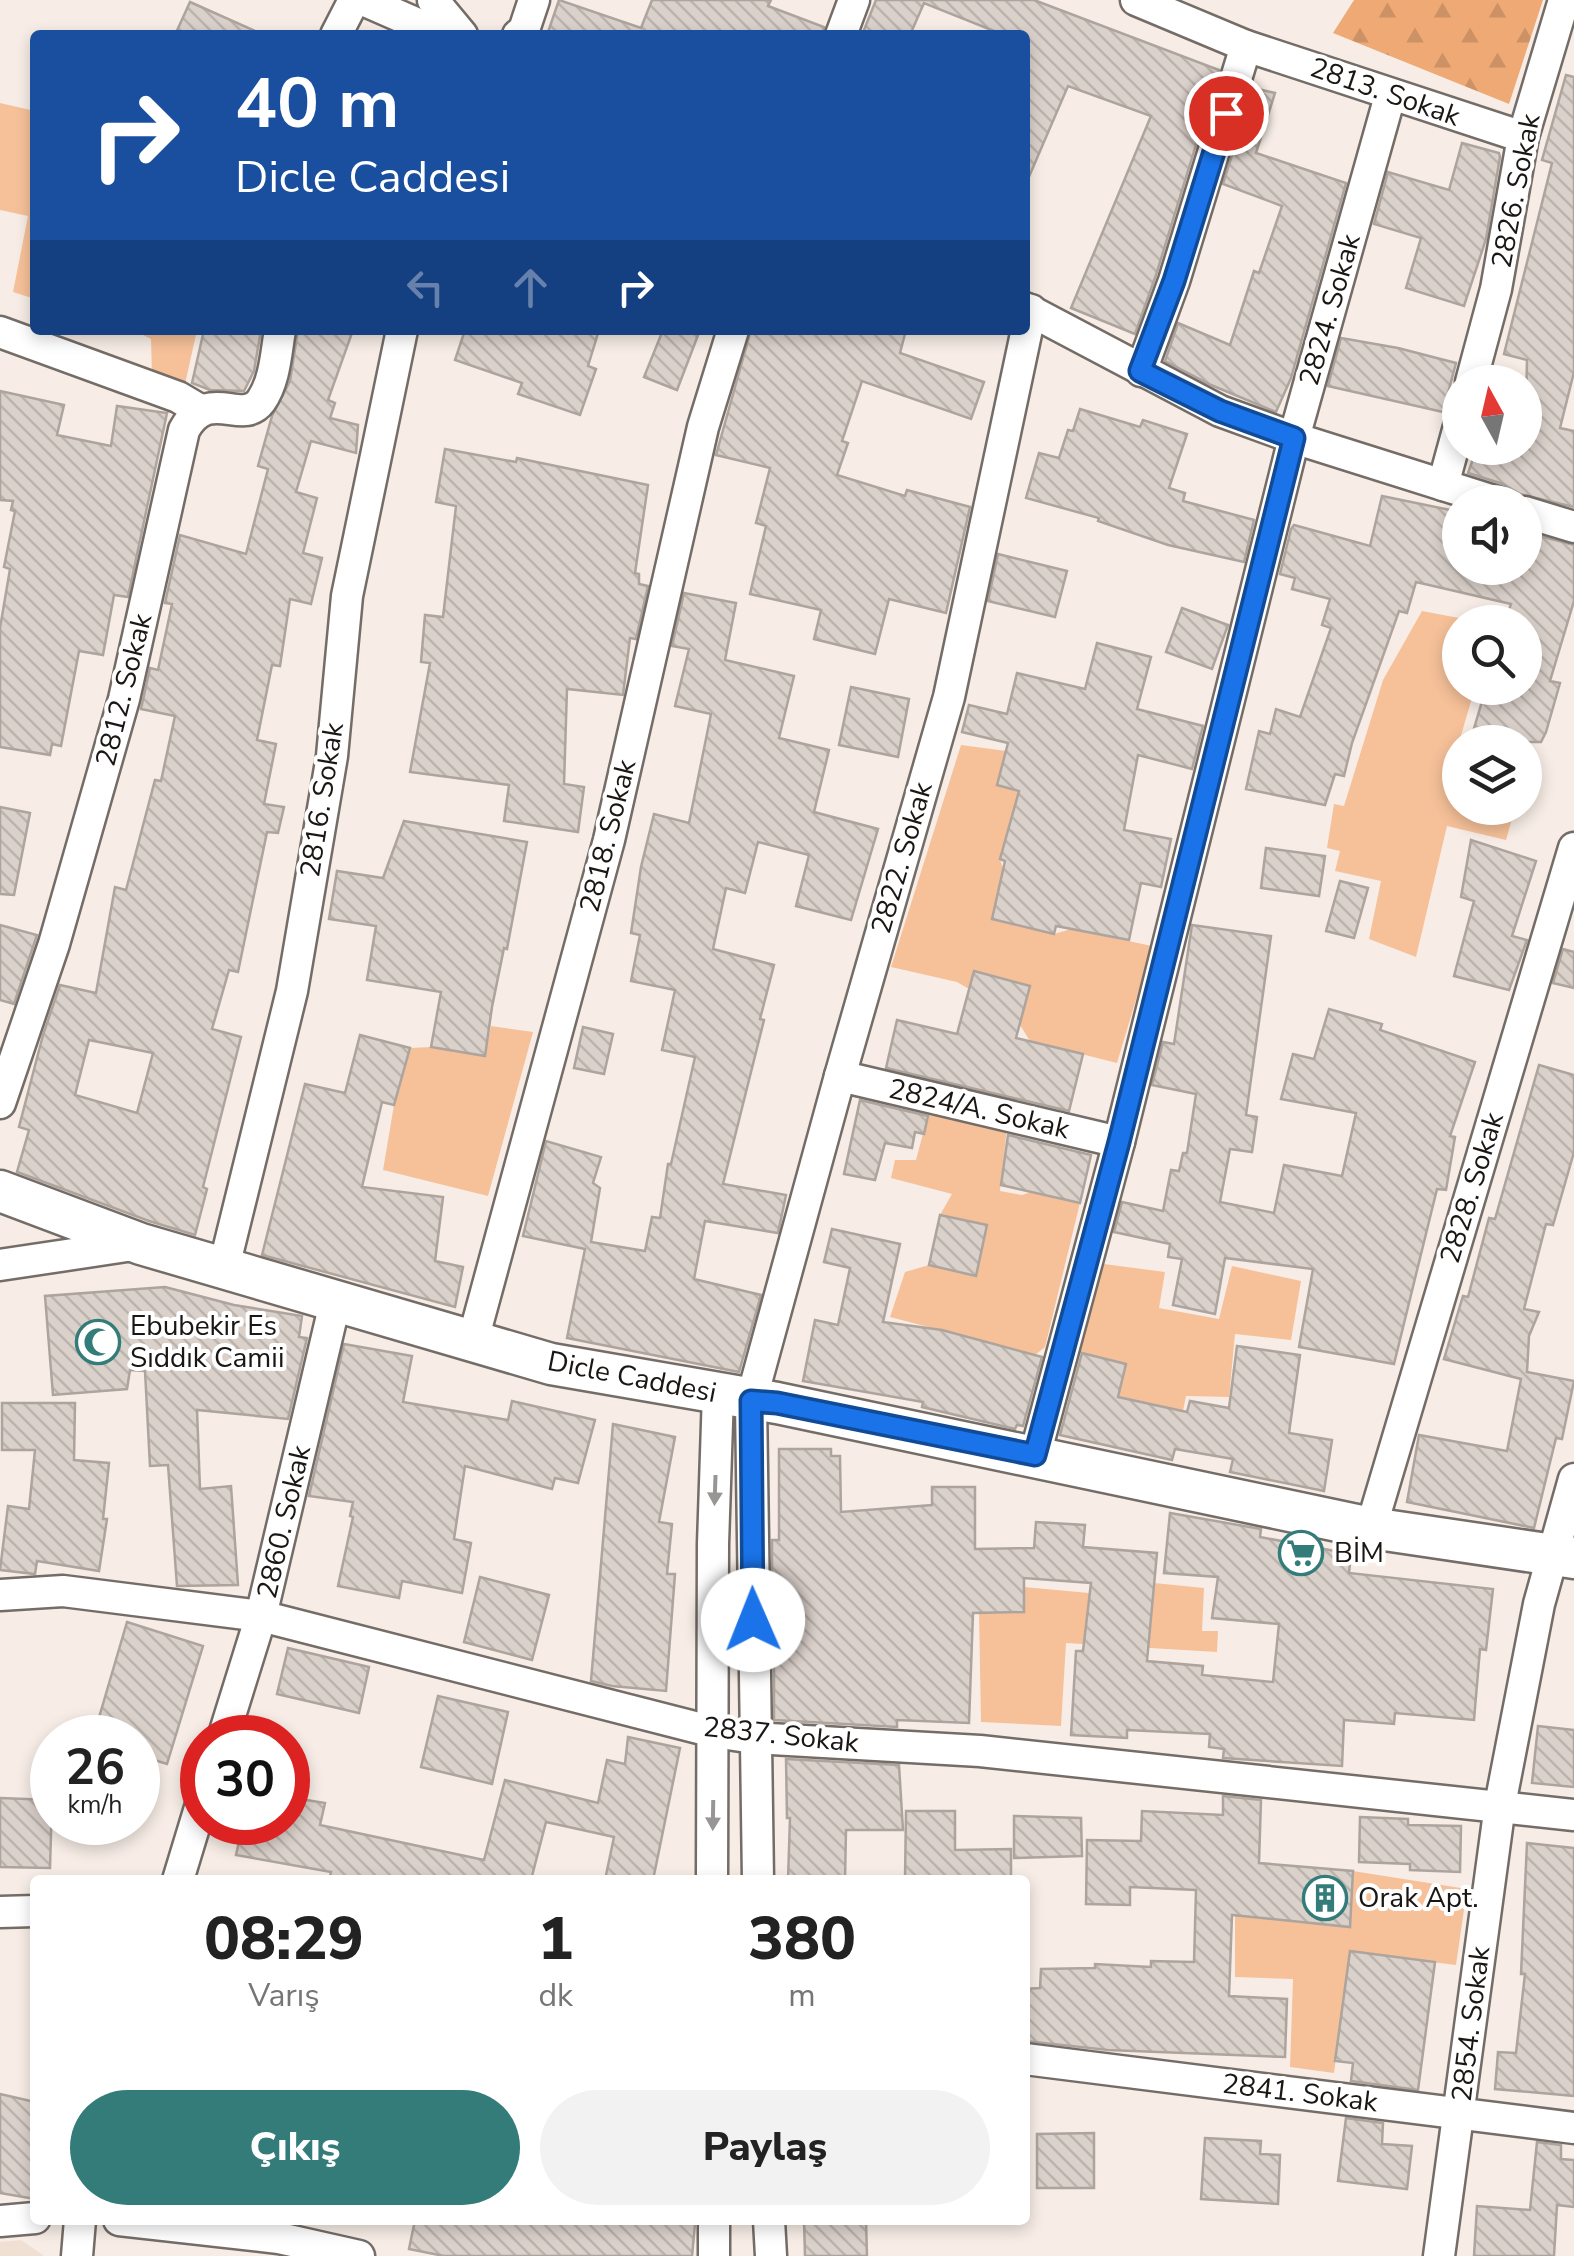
<!DOCTYPE html>
<html lang="tr">
<meta charset="utf-8">
<style>
:root{--surface:#fff;--page:#f2f2f2;--text:#222;--muted:#767676;--accent:#337c79}
body{margin:0;font-family:"Nunito Sans",sans-serif;background:var(--page);color:var(--text);height:100vh;display:flex;flex-direction:column;font-size:38px;white-space:nowrap}
*{box-sizing:border-box;margin:0}
p{font-size:32px;color:var(--muted)}
.icon{flex:none;width:55px;height:55px;fill:none;stroke:currentColor;stroke-width:2;stroke-linecap:round;stroke-linejoin:round}
.map{position:relative;flex:1;overflow:hidden}
.details{position:absolute;left:30px;top:1875px;width:1000px;height:350px;display:flex;flex-direction:column;background:var(--surface);border-radius:10px;box-shadow:0 5px 15px #0003}
.details>*{flex:none}
.guide{position:absolute;left:30px;top:30px;width:1000px;height:305px;border-radius:10px;box-shadow:0 5px 15px #0003;background:#1a4fa0;color:#fff;overflow:hidden}
.needle{width:65px;rotate:352deg}
.buttons{position:absolute;left:1442px;top:365px;display:grid;gap:20px}
.buttons a{display:grid;place-items:center;width:100px;height:100px;border-radius:50%;background:var(--surface);box-shadow:0 5px 15px #0003;font-size:50px}
.speed{position:absolute;left:30px;top:1715px;display:flex;gap:20px;font-size:50px;font-weight:700;text-align:center}
.speed>*{display:grid;place-content:center;width:130px;height:130px;border-radius:50%;background:var(--surface);box-shadow:0 5px 15px #0003;line-height:1}
.speed small{font-size:25px;font-weight:400}
.speed .limit{border:15px solid #d22;background:#fff;color:#111}
.pin{position:absolute;display:grid;place-items:center;width:85px;height:85px;color:#fff;margin:-42px;border:5px solid #fff;border-radius:50%;box-shadow:0 2px 10px #0007}
.me{position:absolute;width:110px;margin:-55px;rotate:359deg;stroke-linejoin:round;filter:drop-shadow(0 0 8px #0008)}
.turn{display:flex;align-items:center;gap:35px;height:210px;padding:0 40px;font-size:45px}
.turn .icon{width:130px;height:130px;stroke-width:2.5}
.turn b{display:block;font-size:70px;line-height:85px}
.lanes{display:flex;align-items:center;height:95px;padding:0 40px;background:#0003;justify-content:center;gap:50px;direction:ltr}
.lanes .off{opacity:.35}
.eta{display:flex;justify-content:space-evenly;align-items:center;height:170px;text-align:center}
.eta b{font-size:60px;font-weight:800;line-height:70px}
.cta{display:flex;gap:20px;margin-top:auto;padding:20px 40px}
.cta a{flex:1;height:115px;border-radius:60px;background:var(--accent);color:#fff;font-size:40px;font-weight:800;line-height:115px;text-align:center}
.cta a+a{background:var(--page);color:var(--text)}
.map>svg:first-child{display:block}
.built{fill:#f0e0d4}
.forest{fill:url(#forest-firs)}
.green{fill:#f6c199}
.building{fill:url(#building-back-hatch);stroke:#ada49d;stroke-width:2.5;fill-rule:evenodd}
.lines{fill:none;stroke-linecap:round;stroke-linejoin:round}
.street-casing{stroke:#746c66;stroke-width:35}
.secondary-casing{stroke:#746c66;stroke-width:45}
.street{stroke:#fff;stroke-width:30}
.secondary{stroke:#fff;stroke-width:40}
.oneway{fill:#989695}
.route-casing{stroke:#114b97;stroke-width:25}
.route{stroke:#1a73e8;stroke-width:18}
.labels{text-anchor:middle;dominant-baseline:central;stroke-width:8;stroke-linejoin:round;paint-order:stroke}
.street-label{font-size:28px;fill:#1a1614;stroke:#fff}
.poi-label{font-size:28px;fill:#1a1614;stroke:#fff;text-anchor:start}
</style>
<div class="map">
<svg width="1574" height="2256" viewBox="0 0 1574 2256">
<defs>
<pattern id="forest-firs" width="22" height="20" patternUnits="userSpaceOnUse" patternTransform="scale(2.5)"><rect width="22" height="20" fill="#eea974"/><path d="M5 1l3.5 6h-7zM16 11l3.5 6h-7z" fill="#cc9164"/></pattern>
<pattern id="building-back-hatch" width="6" height="6" patternUnits="userSpaceOnUse" patternTransform="scale(2.5)"><rect width="6" height="6" fill="#dbd1cb"/><path d="M-1 5l2 2M0 0l6 6M5-1l2 2" fill="none" stroke="#bbb3ad"/></pattern>
</defs>
<rect width="100%" height="100%" fill="#f7ede6"/>
<path class="built" d="M21,2240l22,15v1h-43v-14z"/>
<path class="forest" d="M1354,0h189l-34,104 -176,-71z"/>
<g class="green">
<path d="M0,103l35,8v188l-22,-7 15,-76 -28,-6z"/>
<path d="M133,330h64l-12,54 -33,-7 -1,-38z"/>
<path d="M1422,611l58,11h-20v66h15l-21,71 -1,9 7,3v37h55l-9,32 -59,-14 -31,131 -47,-18 12,-58 -46,-10 5,-20 -13,-3 7,-44 10,2 39,-126z"/>
<path d="M961,745l45,6 -9,33 22,7 -19,68 3,10 -11,50 62,15 17,-5 81,17 -35,117 -87,-22 -10,-16 9,-39 -55,-14 -5,17 -12,-7 -66,-15z"/>
<path d="M491,1026l42,6 -45,164 -105,-26 11,-65 16,-57 21,-1 54,9z"/>
<path d="M928,1115l79,12 -7,64 22,4 9,-3 49,11 -35,144 -10,8 -145,-38 15,-45 24,-7 47,10 11,-49 -47,-11 12,-21 -61,-16 4,-18h21z"/>
<path d="M1104,1264l61,8 -6,36 60,11 13,-53 69,15 -10,59 -56,-6 -6,63 -43,-1 -3,15 -65,-14 7,-33 -48,-12z"/>
<path d="M1154,1583l50,5 -2,43h16l-1,21 -151,-9 -5,83 -80,-4 -2,-109 45,-1v-25l65,6v13z"/>
<path d="M1353,1871l114,18 -11,76 -106,-13 -16,121 -44,-6 3,-88 -58,-2v-62l114,12z"/>
</g>
<g class="building">
<path d="M559,0l82,28 11,-28h119l-3,6 56,21 -1,8h-276z"/>
<path d="M876,0h158l185,70 -63,205 -21,59 -64,-26 80,-192 -83,-30 -43,100v-151h-21l-80,-32 -14,32h-48z"/>
<path d="M190,2l74,33h-89z"/>
<path d="M1566,75l8,2v295l-14,56 14,3v76l-54,-13 -17,-10 -35,-11 9,-25h48l2,-88 -23,-6 48,-191 -10,-3z"/>
<path d="M1253,88l22,5 -19,60 90,30 -55,195 -15,34 -65,-27 -46,-24 13,-38 52,22 24,-74 5,2 23,-67 -59,-22z"/>
<path d="M1462,143l37,10 1,4 -14,82 -22,67 -58,-18 15,-50 -47,-14 14,-52 61,18z"/>
<path d="M204,330h57l-7,41 -10,20 -34,-1 -18,-7z"/>
<path d="M298,330h55l-25,70 7,3 -5,15 28,7 -2,28 -45,-12 -15,51 21,6 -14,55 19,5 -11,46 -21,-5 -10,67 -8,-1 -15,75 19,4 -12,60 20,3 -6,26 -11,-1 -29,140 -9,-2 -17,59 29,8 -38,150 4,2 -12,46 -46,-14 -132,-49 12,-42 -10,-3 24,-92 17,-50 36,8 19,-106 11,3 29,-110 6,1 14,-65 -34,-7 9,-41 8,2 14,-66 -7,-1 15,-68 66,19 22,-85 -10,-3 14,-50 18,-35zM89,1040l64,13 -16,60 -62,-18z"/>
<path d="M465,330h134l-11,36 8,3 -16,46 -62,-21 4,-11 -67,-23z"/>
<path d="M663,330h37l-23,60 -33,-13z"/>
<path d="M751,330h155l-6,23 84,29 -13,37 -109,-38 -20,60 6,2 -11,32 68,21 2,-6 63,17 -24,106 -57,-14 -14,55 -61,-15 7,-29 -71,-16 16,-68 -10,-3 14,-55 -54,-13z"/>
<path d="M1341,338l57,10 58,15 -13,49 -115,-26z"/>
<path d="M0,391l64,14 -7,30 54,11 6,-40 50,7 -39,184 -14,-2 -11,60 -24,-4 -18,95 -9,-2 -2,11 -50,-8v-119l10,-59 -6,-2 11,-56 -4,-1 2,-9 -13,-1z"/>
<path d="M1080,409l60,18 3,-7 44,14 -18,54 16,5 -2,8 71,19 -10,42 -76,-17 -70,-24 1,-3 -73,-20 13,-45 20,5 9,-28 5,1z"/>
<path d="M445,449l71,13 1,-4 131,27 -13,88 4,1v10l9,2 -12,53 -6,-1 -7,57 -56,-6 -3,95 20,3 -6,45 -74,-11 5,-36 -99,-13 20,-109 -9,-1 4,-47 18,2 13,-111 -20,-4z"/>
<path d="M1382,496l78,16v56h65l7,-34 42,11v56l-24,80 10,2 -14,49 -5,10h-71l16,-54h39v-66h-20l6,-18 -95,-22 -9,31 -8,-2 -47,132 -8,33 -9,-2 -10,31 -79,-16 13,-58 11,3 6,-25 24,8 31,-89 -9,-3 8,-26 -38,-10 3,-11 -15,-4 11,-45 3,-4 76,21z"/>
<path d="M998,554l69,17 -12,46 -67,-16z"/>
<path d="M684,593l52,10 -11,57 69,16 -15,62 50,12 -15,62 64,17 -27,91 -55,-14 13,-51 -51,-13 -13,51 -19,-5 -13,61 61,16 -14,54 4,1 -41,164 63,11 -8,38 -73,-12 -11,58 67,16 -22,77 -172,-34 18,-89 -62,-13 23,-95 55,16 -8,26 7,5 -9,54 54,9 7,-34 8,1 8,-54h3l24,-107 -33,-7 13,-60 -44,-9 9,-46 -9,-2 10,-66 13,-53 35,9 22,-109 -36,-8 14,-57 -17,-3z"/>
<path d="M1182,608l46,17 -16,44 -46,-17z"/>
<path d="M1097,643l54,14 -14,52 66,17 -11,43 -54,-14 -14,75 47,9 -10,48 -20,-4 -12,57 -73,-14 -2,8 -62,-15 13,-58 -5,-2 19,-68 -22,-6 11,-42 -46,-11 7,-27 38,9 10,-41 68,16z"/>
<path d="M851,687l58,12 -11,58 -59,-12z"/>
<path d="M0,807l30,6 -16,82 -14,-1z"/>
<path d="M404,821l123,21 -20,107 -3,-1 -12,59 -7,49 -54,-9 10,-55 -74,-12 9,-54 -47,-7 8,-48 46,7z"/>
<path d="M1471,840l65,21 -24,75 15,4 -18,50 -55,-14 20,-75 -13,-4z"/>
<path d="M1266,848l59,8 -6,40 -58,-8z"/>
<path d="M1340,881l28,7 -14,50 -28,-7z"/>
<path d="M0,925l37,10 -23,69 -14,-4z"/>
<path d="M1192,925l79,11 -25,179 11,2 -5,35 -22,-3 -10,53 54,11 10,-48 58,11 14,-63 -75,-14 12,-45 21,5 15,-50 53,15 -2,6 95,32 -25,74 5,1 -9,53 -9,-1 -43,175 -95,-17 14,-78 -88,-11 -10,56 -42,-9 9,-46 -14,-2 2,-13 -56,-12 8,-30 41,9 8,-41 8,1 4,-18h4l9,-59 -44,-9 11,-43 11,2z"/>
<path d="M1563,949l11,3v36l-21,-5z"/>
<path d="M974,971l56,15 -14,52 67,16 -14,57 -183,-43 11,-48 60,14z"/>
<path d="M583,1027l30,7 -9,40 -30,-6z"/>
<path d="M360,1035l50,13 -16,57 -12,-3 -20,85 81,10 -8,64 28,6 -8,40 -193,-52 43,-171 40,9z"/>
<path d="M1539,1065l35,10v77l-21,73 -7,-1 -22,85 15,3 -10,24 -2,36 47,9 -12,58 -6,-1 -22,90 -127,-26 12,-67 88,16 14,-72 -77,-20 19,-63 5,1 21,-79 6,1z"/>
<path d="M860,1100l68,16 -4,18 -9,-2 -3,16 -27,-5 -10,37 -31,-6z"/>
<path d="M1008,1135l83,20 -11,48 -79,-18z"/>
<path d="M940,1215l47,10 -11,51 -47,-11z"/>
<path d="M832,1229l68,15 -17,78 59,8 100,27 -19,69 -6,-1 -2,4 -93,-22 1,-5 -120,-21 12,-61 23,5 12,-57 -26,-6z"/>
<path d="M165,1287l69,18 68,11 -3,21 8,1 -19,81 -91,-9 3,79 31,-3 7,99 -61,1 -9,-121 -18,1 -5,-95 -15,-1 -3,19 -74,6 -8,-99z"/>
<path d="M344,1344l68,12 -9,46 105,18 4,-19 83,19 -17,63 -23,-5 -3,11 -87,-23 -11,73 17,4 -9,50 -60,-12 -3,17 -61,-12 15,-69 -3,-1 3,-14 -44,-6z"/>
<path d="M1237,1346l63,9 -11,78 43,7 -8,51 -94,-19 3,-13 -58,-10 -3,11 -112,-25 22,-82 44,11 -8,33 69,15 3,-11 39,7z"/>
<path d="M2,1403h73l-1,57 35,3 -6,56h4l-8,52 -62,-10 -2,13 -35,-4 8,-64 21,3 6,-59h-33z"/>
<path d="M613,1424l62,13 -16,85 13,2 -5,50h8l-9,117 -54,-5 -21,-5z"/>
<path d="M779,1449h52v7h9l1,56 91,-7v-18h43v62l59,-1 2,-26 49,3 -2,22 74,6 -10,108 56,5 -1,9 71,7 6,-58 -67,-6 6,-41 -54,-4 6,-60 91,16 -1,8 91,17 -2,19 144,16 -7,61 -6,-1 -6,71 -79,-7 -1,11 -50,-4 -2,46 -119,-8 1,-9 -15,-2 1,-13 -83,-4v8l-56,-3 5,-84h7l8,-68 -67,-5v34l-51,1 -4,110 -72,-3v7l-123,-7v-61h8l-2,-64h-6l-2,-22v-33h7z"/>
<path d="M480,1577l69,18 -17,65 -68,-18z"/>
<path d="M127,1622l76,24 -36,118 -29,-9v-17h-45z"/>
<path d="M288,1648l81,19 -10,46 -82,-19z"/>
<path d="M438,1696l70,16 -16,72 -71,-17z"/>
<path d="M1538,1726l36,4v57l-42,-4z"/>
<path d="M628,1737l52,11 -27,132h-48l9,-43 -68,-15 -15,58h-202l2,-8 -95,-17 6,-27 7,1 1,-7h38v-25l37,6 -5,22 164,35 21,-80 93,23 9,-43 18,4z"/>
<path d="M786,1759l113,6 4,65h-57l-1,50h-57l2,-62h-3z"/>
<path d="M1223,1796l38,4 -2,63 94,8 -3,56 -118,-12 -3,81 58,3 -2,58 -177,-7 -83,-9v-52l15,-1 1,-19 54,-1v-4l56,3v-6l43,1 2,-72 -66,-3v18l-44,-1 1,-64 54,1 1,-30 81,4z"/>
<path d="M0,1798l52,2 -2,68 -50,-1z"/>
<path d="M906,1811h49v39l56,-1v31h-106z"/>
<path d="M1014,1816l67,2 1,38 -68,2z"/>
<path d="M1360,1817l48,2v6l53,1 -1,46 -50,-2v-6l-51,-2z"/>
<path d="M1527,1843l47,5v248l-79,-7 3,-37 18,1 9,-79h-4z"/>
<path d="M1350,1951l85,11 -17,128 -67,-9 2,-18 -18,-2z"/>
<path d="M0,2094l35,8v97l-35,-6z"/>
<path d="M1346,2118l37,5 -1,21 30,2 -5,43 -69,-8z"/>
<path d="M1094,2133v55h-57v-54z"/>
<path d="M1205,2138l56,3 -1,13 20,1 -2,49 -77,-5z"/>
<path d="M1537,2142l24,3v14l13,1v47l-17,-2 -3,51h-80l3,-50 53,4z"/>
<path d="M415,2220h280v4l-3,32h-248l-35,-7z"/>
<path d="M804,2220h62l1,36h-62z"/>
</g>
<g class="lines">
<defs>
<g id="street">
<path d="M363,0l80,35"/>
<path d="M433,0l29,35"/>
<path d="M1136,0l110,46 277,91"/>
<path d="M336,35l18,-35"/>
<path d="M518,35l6,-5 10,-30"/>
<path d="M841,35l13,-35"/>
<path d="M1025,308l195,103 74,27 203,64"/>
<path d="M0,332l178,65 22,13"/>
<path d="M1141,371l33,-90 72,-235"/>
<path d="M1471,382l25,-93 27,-152 41,-137"/>
<path d="M1443,485l17,-62"/>
<path d="M1525,512l49,15"/>
<path d="M840,1076l279,66"/>
<path d="M0,1103l54,-159 70,-245 60,-269c25,-45 58,-3 77,-29 14,-20 15,-48 19,-71"/>
<path d="M0,1265l140,-21"/>
<path d="M224,1267l68,-276 40,-235 15,-160 55,-266"/>
<path d="M473,1340l136,-500 94,-413 30,-97"/>
<path d="M1035,1455l84,-313 175,-704 96,-342"/>
<path d="M1371,1528l203,-680"/>
<path d="M0,1595l63,-4 198,25 453,116 40,6 226,13 594,64"/>
<path d="M223,1738l38,-122 74,-313"/>
<path d="M178,1880l24,-79"/>
<path d="M712,1880l1,-336 5,-151"/>
<path d="M758,1880l-7,-479 89,-325 109,-379 82,-387"/>
<path d="M0,1912l35,-1"/>
<path d="M1025,2059l549,69"/>
<path d="M119,2220l160,18 80,18"/>
<path d="M714,2220v36"/>
<path d="M769,2220l2,36"/>
<path d="M0,2221l35,-3"/>
<path d="M77,2256l3,-36"/>
<path d="M1439,2256l61,-451 39,-201 35,-125"/>
</g>
<path id="secondary" d="M0,1191l141,53 410,120 226,39 594,125 203,30"/>
</defs>
<use href="#street" class="street-casing"/>
<use href="#secondary" class="secondary-casing"/>
<use href="#street" class="street"/>
<use href="#secondary" class="secondary"/>
</g>
<defs><path id="oneway-solid" d="M-6-.8H1V-3.2L6.5 0L1 3.2V.8H-6Z" transform="scale(2.5)"/></defs>
<g class="oneway">
<use href="#oneway-solid" transform="translate(715 1490) rotate(92)"/>
<use href="#oneway-solid" transform="translate(713 1815) rotate(91)"/>
</g>
<g class="lines">
<defs>
<path id="route" d="M753,1620l-2,-219 26,2 258,52 84,-313 175,-704 -74,-27 -80,-40 34,-90 52,-168"/>
</defs>
<use href="#route" class="route-casing"/>
<use href="#route" class="route"/>
</g>
<defs>
<symbol id="mosque-ring" viewBox="-11 -11 22 22"><circle r="9.5" fill="#fff" stroke="#337c79" stroke-width="1.5"/><path d="M3.5-4.9A6 6 0 1 0 3.5 4.9A5 5 0 1 1 3.5-4.9Z" fill="#337c79"/></symbol>
<symbol id="supermarket-ring" viewBox="-11 -11 22 22"><circle r="9.5" fill="#fff" stroke="#337c79" stroke-width="1.5"/><path d="M-6-5.5h2.5l.6 2H6L4.5 2H-2.5L-4.4-4H-6ZM-1.5 3.2a1.3 1.3 0 1 0 .1 0ZM3 3.2a1.3 1.3 0 1 0 .1 0Z" fill="#337c79"/></symbol>
<symbol id="building-ring" viewBox="-11 -11 22 22"><circle r="9.5" fill="#fff" stroke="#337c79" stroke-width="1.5"/><path d="M-4-6H4V6H1V3H-1V6H-4ZM-2.5-4.3h1.7v1.8h-1.7ZM.8-4.3h1.7v1.8H.8ZM-2.5-1h1.7V.8h-1.7ZM.8-1h1.7V.8H.8Z" fill="#337c79"/></symbol>
</defs>
<g fill-rule="evenodd">
<use href="#mosque-ring" x="73" y="1317" width="50" height="50"/>
<use href="#supermarket-ring" x="1276" y="1528" width="50" height="50"/>
<use href="#building-ring" x="1300" y="1873" width="50" height="50"/>
</g>
<g class="labels">
<g class="street-label">
<text transform="translate(1385 92) rotate(19)">2813. Sokak</text>
<text transform="translate(1516 191) rotate(-79)">2826. Sokak</text>
<text transform="translate(1330 310) rotate(-74)">2824. Sokak</text>
<text transform="translate(124 690) rotate(-76)">2812. Sokak</text>
<text transform="translate(322 800) rotate(-81)">2816. Sokak</text>
<text transform="translate(608 836) rotate(-76)">2818. Sokak</text>
<text transform="translate(902 858) rotate(-74)">2822. Sokak</text>
<text transform="translate(979 1109) rotate(13)">2824/A. Sokak</text>
<text transform="translate(1472 1188) rotate(-73)">2828. Sokak</text>
<text transform="translate(632 1377) rotate(11)">Dicle Caddesi</text>
<text transform="translate(284 1522) rotate(-77)">2860. Sokak</text>
<text transform="translate(781 1735) rotate(6)">2837. Sokak</text>
<text transform="translate(1471 2024) rotate(-83)">2854. Sokak</text>
<text transform="translate(1300 2093) rotate(7)">2841. Sokak</text>
</g>
<g class="poi-label">
<text x="130" y="1326">Ebubekir Es<tspan x="130" dy="32">Sıddık Camii</tspan></text>
<text x="1334" y="1553">BİM</text>
<text x="1358" y="1898">Orak Apt.</text>
</g>
</g>
</svg>
<div class="buttons">
<a><svg class="needle" viewBox="-14 -14 28 28"><path d="M0-13l5 13h-10z" fill="#e53935"/><path d="M0 13l5-13h-10z" fill="#767676"/></svg></a>
<a><svg class="icon" aria-label="sound" viewBox="0 0 24 24"><path d="M4 9h4l5-4v14l-5-4H4zM17 9q2 3 0 6"/></svg></a>
<a><svg class="icon" aria-label="search" viewBox="0 0 24 24"><circle cx="10" cy="10" r="6"/><path d="M15 15l6 6"/></svg></a>
<a><svg class="icon" aria-label="layers" viewBox="0 0 24 24"><path d="M12 4l9 5-9 5-9-5zM3 14l9 5 9-5"/></svg></a>
</div>
<div class="speed"><div>26<small>km/h</small></div><div class="limit">30</div></div>
<div class="pin" style="left:1226px;top:113px;background:#d93025"><svg class="icon" aria-label="arrive" viewBox="0 0 24 24"><path d="M6 21V4h12l-3 4 3 4H6"/></svg></div>
<svg class="me" style="left:753px;top:1620px" viewBox="-20 -20 40 40"><circle r="19" fill="#fff"/><path d="M0-13L10 11 0 6-10 11z" fill="#1a73e8"/></svg>
<div class="guide">
<div class="turn"><svg class="icon" aria-label="right" viewBox="0 0 24 24"><path d="M7 20v-9h11M14 6l5 5-5 5"/></svg><div><b>40 m</b>Dicle Caddesi</div></div>
<div class="lanes"><svg class="icon off" aria-label="left" viewBox="0 0 24 24"><path d="M17 20v-9H6M10 6l-5 5 5 5"/></svg><svg class="icon off" aria-label="ahead" viewBox="0 0 24 24"><path d="M12 20V5M6 11l6-6 6 6"/></svg><svg class="icon" aria-label="right" viewBox="0 0 24 24"><path d="M7 20v-9h11M14 6l5 5-5 5"/></svg></div>
</div>
<section class="details">
<div class="eta">
<div><b>08:29</b><p>Varış</p></div>
<div><b>1</b><p>dk</p></div>
<div><b>380</b><p>m</p></div>
</div>
<div class="cta"><a>Çıkış</a><a>Paylaş</a></div>
</section>
</div>
